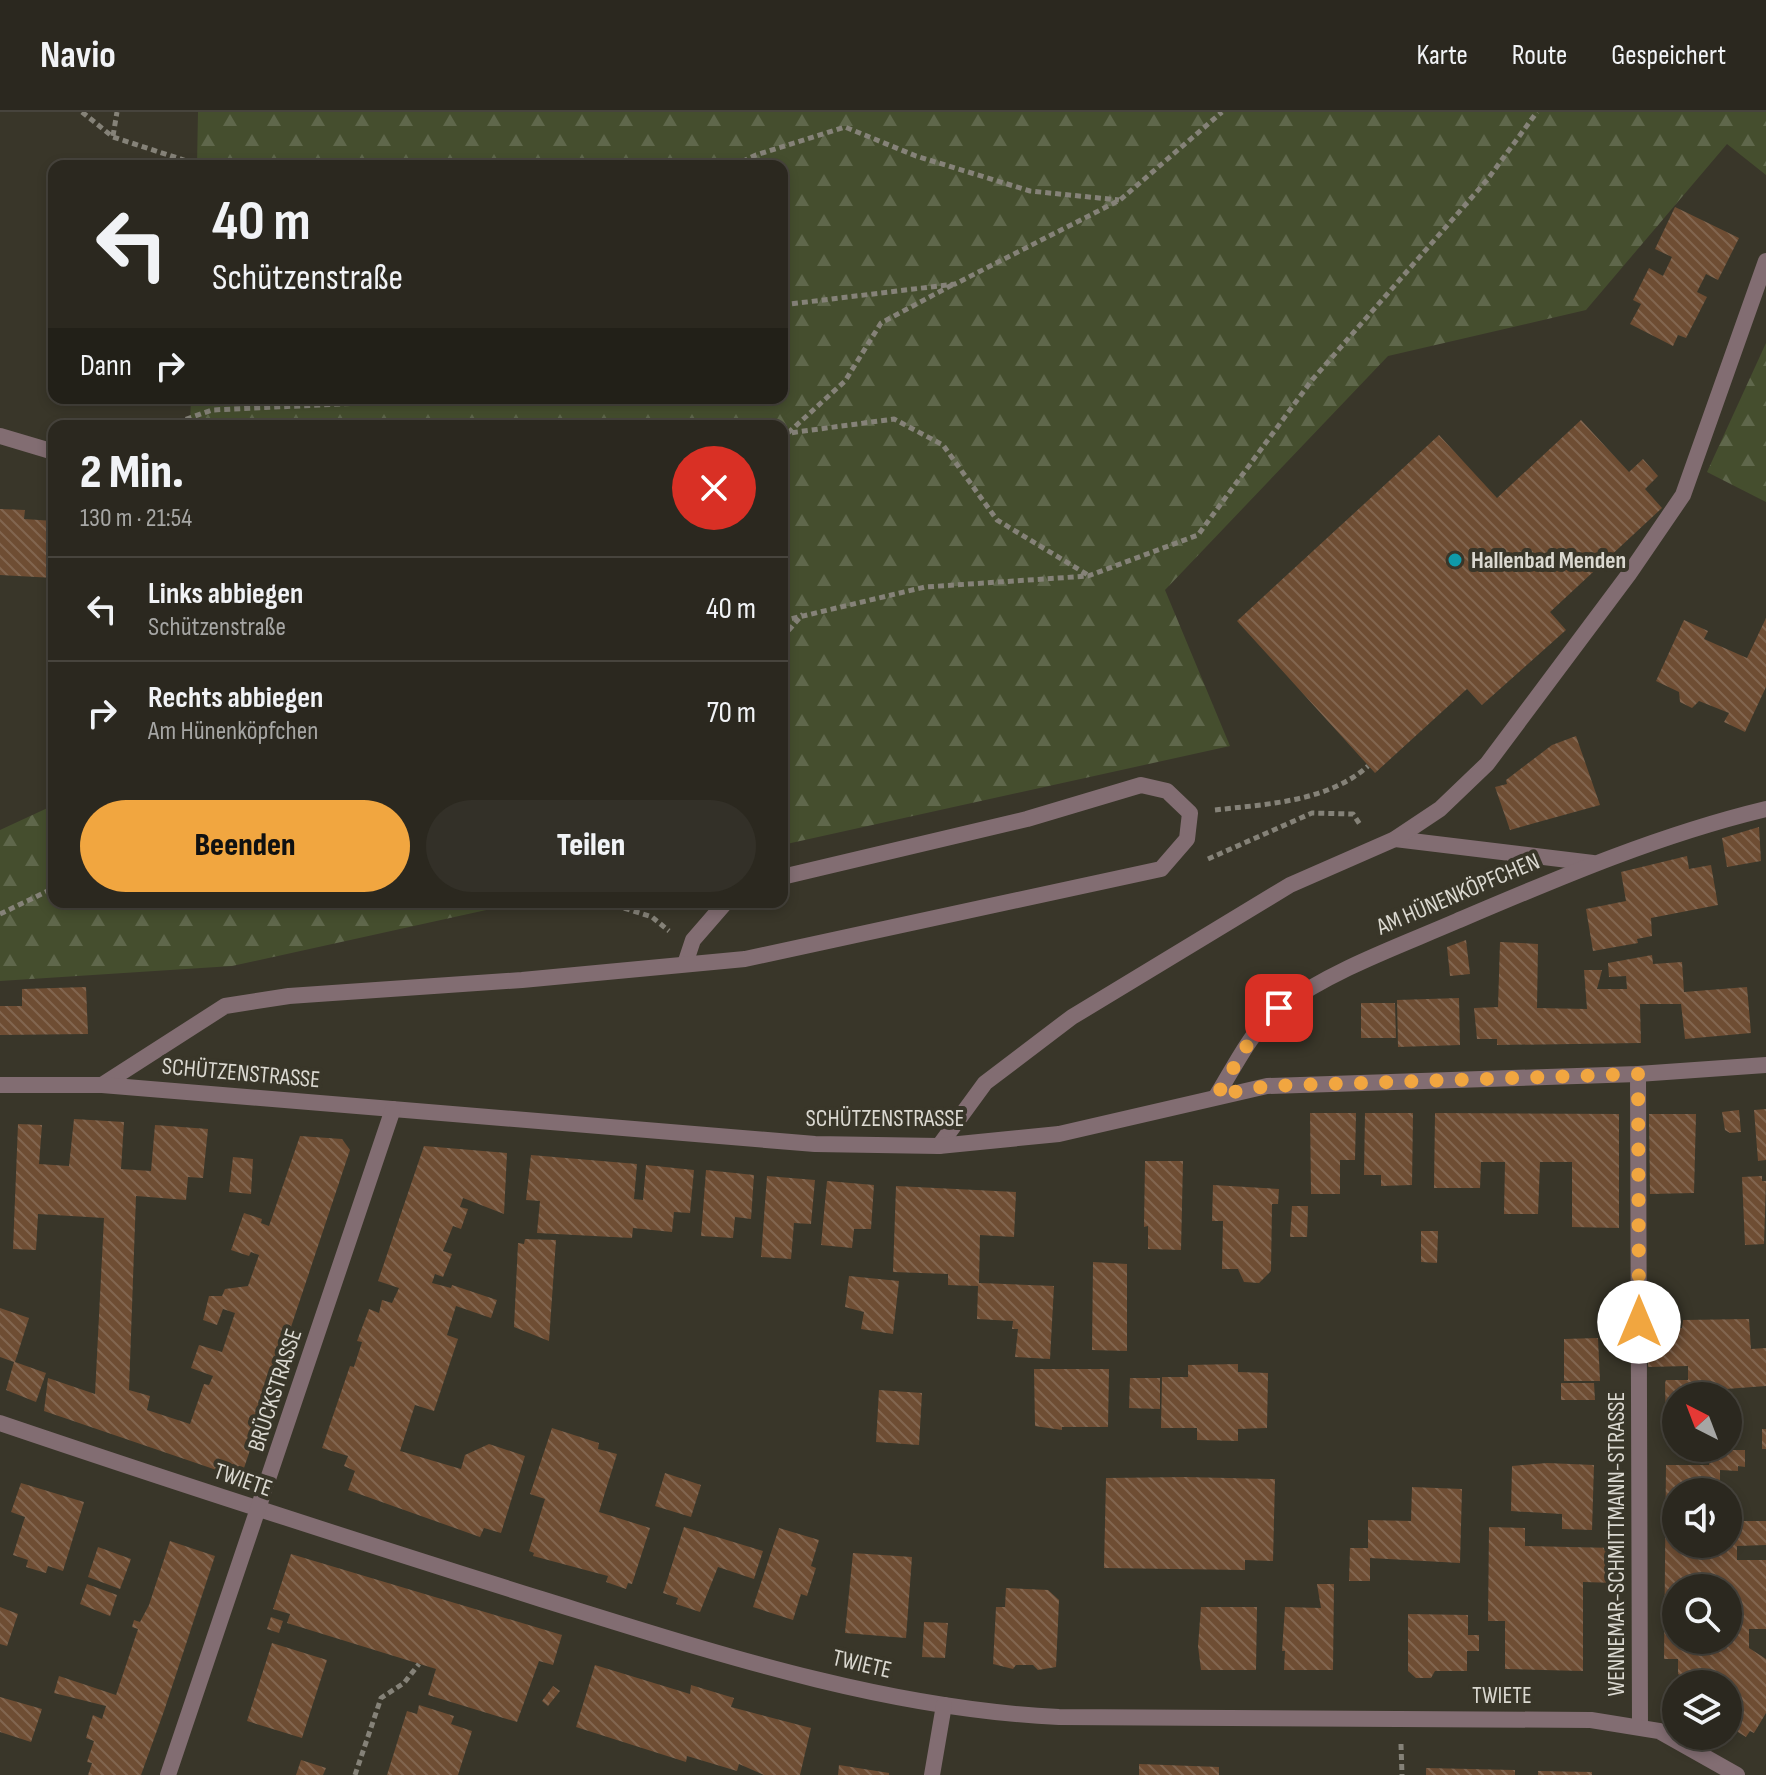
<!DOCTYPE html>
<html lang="de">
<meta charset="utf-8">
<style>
:root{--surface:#2b281f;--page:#333028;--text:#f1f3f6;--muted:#a6a6a4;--line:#47443d;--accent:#f1a640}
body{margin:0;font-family:"Sofia Sans Condensed",sans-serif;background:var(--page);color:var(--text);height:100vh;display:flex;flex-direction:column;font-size:30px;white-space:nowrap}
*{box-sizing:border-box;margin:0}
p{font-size:26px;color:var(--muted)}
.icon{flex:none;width:44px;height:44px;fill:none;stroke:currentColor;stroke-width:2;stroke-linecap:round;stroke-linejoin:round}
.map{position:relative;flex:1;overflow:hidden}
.panel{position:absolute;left:48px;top:308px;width:740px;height:488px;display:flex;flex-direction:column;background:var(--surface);border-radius:16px;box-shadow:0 4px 12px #0003,0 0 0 2px var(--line)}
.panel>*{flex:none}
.top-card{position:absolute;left:48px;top:48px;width:740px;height:244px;border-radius:16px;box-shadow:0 4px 12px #0003,0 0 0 2px var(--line);background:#2b281f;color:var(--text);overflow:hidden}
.needle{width:52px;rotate:318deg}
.controls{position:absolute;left:1662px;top:1270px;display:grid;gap:16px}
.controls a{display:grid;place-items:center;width:80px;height:80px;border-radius:50%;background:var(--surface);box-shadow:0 4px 12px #0003,0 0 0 2px var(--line);font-size:40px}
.pin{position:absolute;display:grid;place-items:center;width:68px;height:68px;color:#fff;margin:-34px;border-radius:16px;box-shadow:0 4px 12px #0006}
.me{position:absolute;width:88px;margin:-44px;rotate:0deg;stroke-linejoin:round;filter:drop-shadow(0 0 6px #0008)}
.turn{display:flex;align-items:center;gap:28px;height:168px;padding:0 32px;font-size:36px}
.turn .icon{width:104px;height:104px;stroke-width:2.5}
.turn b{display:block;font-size:56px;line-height:68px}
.then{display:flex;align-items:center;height:76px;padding:0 32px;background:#0003;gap:16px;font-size:30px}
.round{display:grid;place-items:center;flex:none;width:84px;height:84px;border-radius:42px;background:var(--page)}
.overview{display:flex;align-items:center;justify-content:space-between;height:136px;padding:0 32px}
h1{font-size:48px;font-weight:800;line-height:60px}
.cta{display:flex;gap:16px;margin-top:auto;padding:16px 32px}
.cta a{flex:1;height:92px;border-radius:48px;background:var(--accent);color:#111;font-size:32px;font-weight:800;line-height:92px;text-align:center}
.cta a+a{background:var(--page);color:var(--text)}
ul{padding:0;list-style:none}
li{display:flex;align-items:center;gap:24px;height:104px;padding:0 32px;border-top:2px solid var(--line)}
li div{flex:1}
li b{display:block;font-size:30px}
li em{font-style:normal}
header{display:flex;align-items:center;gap:48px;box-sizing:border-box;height:112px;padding:0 40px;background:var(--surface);border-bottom:2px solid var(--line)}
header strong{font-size:38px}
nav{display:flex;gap:44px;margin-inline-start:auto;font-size:28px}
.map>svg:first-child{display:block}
.forest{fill:url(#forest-firs)}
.building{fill:url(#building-back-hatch);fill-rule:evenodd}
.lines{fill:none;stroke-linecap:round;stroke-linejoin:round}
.path{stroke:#858278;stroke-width:5;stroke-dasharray:6 4;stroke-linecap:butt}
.service{stroke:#826d72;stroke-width:16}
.minor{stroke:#826d72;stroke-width:16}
.route{stroke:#f1a640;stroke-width:14;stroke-dasharray:0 25.2}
.culture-dot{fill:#0f9aa8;stroke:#393629;stroke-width:3}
.labels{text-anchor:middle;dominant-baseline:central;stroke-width:8;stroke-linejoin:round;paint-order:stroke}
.poi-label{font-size:24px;font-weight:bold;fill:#dbd9d1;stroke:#393629;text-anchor:start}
.street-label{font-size:24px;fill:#dbd9d1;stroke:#393629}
</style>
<header>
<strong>Navio</strong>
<nav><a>Karte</a><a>Route</a><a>Gespeichert</a></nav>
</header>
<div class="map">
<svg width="1766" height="1663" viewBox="0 0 1766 1663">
<defs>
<pattern id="forest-firs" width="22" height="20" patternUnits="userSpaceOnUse" patternTransform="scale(2)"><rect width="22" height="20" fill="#454e2e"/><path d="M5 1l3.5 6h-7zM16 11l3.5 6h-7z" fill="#5f674b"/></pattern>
<pattern id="building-back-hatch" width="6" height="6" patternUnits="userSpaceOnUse" patternTransform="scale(2)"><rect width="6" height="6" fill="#6e4d33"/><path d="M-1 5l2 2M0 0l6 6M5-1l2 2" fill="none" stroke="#826650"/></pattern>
</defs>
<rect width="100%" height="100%" fill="#393629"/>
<g class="forest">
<path d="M198,0h1568v63l-39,-31 -141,166 -198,46 -223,234 65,156 -448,99v-419h-592l1,-28h591v-232h-585z"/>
<path d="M1766,231v159l-59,-30z"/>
<path d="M54,693v97h468l-290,64 -232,15v-151z"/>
</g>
<g class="building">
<path d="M1675,95l64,31 -21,42 -12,-6 -9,18 10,5 -21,41 -8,-3 -5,11 -43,-22 11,-20 -8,-4 16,-32 14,8 9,-19 -17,-8z"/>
<path d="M1581,308l48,52 14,-13 15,17 -13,13 17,19 -112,104 16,18 -84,75 -15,-16 -92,84 -138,-152 202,-186 58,63z"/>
<path d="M0,397l25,1 -1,9 30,2v57l-54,-3z"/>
<path d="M1766,506v69l-21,45 -21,-10 5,-9 -30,-12 -7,7 -12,-6 -1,-10 -23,-11 28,-61 24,11 -4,8 43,19z"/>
<path d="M1576,624l24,69 -90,25 -15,-43 12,-3 -1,-4 46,-35z"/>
<path d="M1759,715l2,34 -34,6 -5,-29z"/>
<path d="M1687,744l2,13 22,-4 7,40 -67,13 1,18 -15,3 1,4 -45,8 -7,-42 40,-8 -5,-29z"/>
<path d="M1466,828l4,34 -20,2 -3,-29z"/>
<path d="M1500,830l38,2 -1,64 50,1 -3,-39h18l-5,19h30l-1,-13 -17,1 -1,-14 44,-8 1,9 29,-2 2,30 63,-5 4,46 -66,6 -4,-35h-41l1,39 -144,2v-6h-20l-3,-31 24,-1z"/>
<path d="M86,875l2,47 -88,1v-29h22v-17z"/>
<path d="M1459,886l1,47 -62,2 -1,-47z"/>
<path d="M1361,891h34l1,35h-35z"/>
<path d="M1766,997v51l-8,1 -4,-51z"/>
<path d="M1739,998l2,22 -11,1 -5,-3 -3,-18z"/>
<path d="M1310,1001h46l-1,47h-15v34h-29z"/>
<path d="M1365,1001h48l-1,72 -31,1v-11h-17z"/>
<path d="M1435,1001l184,1v114l-47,-1v-65h-32l-2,52h-34l1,-52h-24l-1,26h-46z"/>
<path d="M1649,1002h47l-2,79 -44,1z"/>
<path d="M74,1007l50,3 -3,47 30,2 4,-46 53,4 -5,49 -15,-1 -2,23 -50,-4 -7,194 21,6 -3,14 43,14 14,-40 5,1 4,-9 -22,-8 8,-23 23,7 13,-39 -12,-4 -6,16 -14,-5 6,-24h13l3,-7 23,-3 11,-31 -8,-3 -2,4 -18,-6 13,-37 18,6 -1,4 8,3 31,-90 42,3 8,11 -107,321 -9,5 -190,-65 4,-33 47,16 9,-176 -66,-4 -2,36 -23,-1 5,-125 24,1 -3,39 30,2z"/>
<path d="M424,1034l83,7 -3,61 -41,-16 -3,9 8,2 -7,20 -8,-3 -10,25 9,3 -9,23 -8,-3 -3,9 19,5 1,-3 45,15 -6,18 -35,-12 -9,29 11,4 -24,72 -19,-6 -15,46 61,18 4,-14 24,-11 36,12 -24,77 -17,-5 -4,9 -132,-47 7,-19 -11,-5 4,-10 -26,-8 28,-82 4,1 8,-25 -5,-1 12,-32 10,4 3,-13 10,3 7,-15 -21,-7z"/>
<path d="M531,1043l106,9 -3,35 9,1 3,-35 48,5 -4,43 -16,-1 -2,20 -39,-4 -1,10 -95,-5 3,-32 -14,-1z"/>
<path d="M233,1045l20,2 -2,35 -22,-2z"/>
<path d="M1145,1049h38l-2,89 -33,-1v-23l-4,1z"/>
<path d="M706,1058l48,5 -3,44 -16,-2 -2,21 -32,-2z"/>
<path d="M767,1064l48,4 -4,44 -17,-1 -3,36 -30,-2z"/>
<path d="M1762,1064v5h4l-2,63 -19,1 -3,-68z"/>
<path d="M827,1069l47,4 -3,44h-17l-2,19 -31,-3z"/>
<path d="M1213,1073l66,4 -1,15h-6l-1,67 -12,12 -15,-1 -6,-13h-16l1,-48h-11z"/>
<path d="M896,1074l120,6 -2,45 -34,-2 -1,48 75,3 -4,73 -35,-2 3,-28h-6l1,-8 -36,-2 1,-33 -30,-1v-11l-55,-2z"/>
<path d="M1292,1094h16l-1,31h-17z"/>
<path d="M1421,1119h17l-1,32 -16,-1z"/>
<path d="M525,1127l31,1 -7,101 -35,-14 4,-84 6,1z"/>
<path d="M1093,1150l34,2v87l-35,-1z"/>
<path d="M849,1164l50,5 -6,53 -32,-5 3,-17 -19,-5z"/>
<path d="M0,1196l29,10 -14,44 31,11 -10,29 -30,-12 8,-28 -14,-5z"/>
<path d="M1749,1207l2,30 15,-1v38l-40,3v7h-50v36h-10l-1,-49 1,-3h22v-14l-40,1v-39h34l1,-8z"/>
<path d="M1598,1226l2,43h-36v-42z"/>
<path d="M1238,1252v8l30,1 -1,55 -29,1v12l-41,-1v-12h-36l1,-51h26v-12z"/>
<path d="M1034,1257h75l-1,58h-46v3l-27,-4z"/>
<path d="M1130,1266h30v31l-31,-1z"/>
<path d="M1561,1271h33l1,17h-34z"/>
<path d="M879,1278l43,3 -3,52 -43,-3z"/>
<path d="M552,1316l47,15 -1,6 19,5 -18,58 51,16 -18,56 -4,-1 -2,6 -20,-7 2,-6 -75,-20 1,-3 -5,-2 16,-52 -15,-5z"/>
<rect x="1762" y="1317" width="4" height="20"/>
<path d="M1710,1338h35v17l-7,-1v5l-18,-1v22h-44v52h52v-23h38v24l-29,1v14h29v69h-17v19l17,11v54l-12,20 -4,-2 -4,6 -18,-11 4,-6 -4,-2v-34h-35l-15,-10v-15h-14l2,-194h43zM1676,1476h52v52h-52z"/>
<path d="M1547,1351l47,2 -2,65 -30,-1v-15l-51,-3 1,-45z"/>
<path d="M665,1361l36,12 -10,32 -36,-11z"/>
<path d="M1185,1365l90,2 -2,82 -28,-1v10l-141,-2 2,-90z"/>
<path d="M21,1371l63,19 -21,69 -15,-5 -2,7 -20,-6 2,-7 -15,-5 12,-38 -14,-5z"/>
<path d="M1412,1375l50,2 -2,74 -90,-5v23h-21l1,-33h18v-28l43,1z"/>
<path d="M684,1415l79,24 -9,28 -36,-12 -18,45 -24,-8 2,-6 -15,-5z"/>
<path d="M1489,1415l36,1v18l92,2v35l-34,-1v89l-78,-2v-48h-17z"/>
<path d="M779,1416l40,12 -8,26 5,2 -9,28 -6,-2 -8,26 -40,-13z"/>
<path d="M170,1429l45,15 -51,155 -23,64h-53l4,-12 -5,-1 7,-21 -8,-3 7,-23 9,4 4,-13 -52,-13 5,-17 57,19 22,-66 -6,-2 2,-7 6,2 9,-17z"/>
<path d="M98,1435l33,12 -11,30 -32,-12z"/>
<path d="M853,1441l59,4 -6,81 -61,-5z"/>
<path d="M291,1442l271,81 -9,30 -14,-4 -22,61 -89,-27 8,-26 -149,-46 3,-9 -17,-5z"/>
<path d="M87,1472l30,11 -7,21 -30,-12z"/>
<path d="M1317,1472h17l-1,86h-49l1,-19h-3l3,-44 36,1z"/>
<path d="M1006,1476l42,2 11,10 -3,67 -18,3 -5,-5h-17l-3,4 -20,-5 3,-57h9z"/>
<path d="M0,1495l18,7 -11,32 -7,-2z"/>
<path d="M1201,1495h56l-1,63h-55l-3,-24z"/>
<path d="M1408,1502l60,1v20h11v16h-12v20h-32l-4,7h-15l-8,-7z"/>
<path d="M271,1505l12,4 -4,12 -12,-4z"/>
<path d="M924,1510l24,1 -3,35 -23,-1z"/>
<path d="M272,1531l55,17 -25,78 -55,-17z"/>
<path d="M595,1553l95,29 1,-9 43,13 -3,9 80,21 -11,47h-36l-25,-11 -2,7 -50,-15 -1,6 -110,-35z"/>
<path d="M553,1574l7,5 -12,15 -6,-5z"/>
<path d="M0,1585l42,12 -11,33 -31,-10z"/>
<path d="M419,1593l35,11 -3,8 21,7 -14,44h-71l20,-64 10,3z"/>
<path d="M301,1648l25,8 -3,7h-27z"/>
<path d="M1139,1652l80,3v8h-80z"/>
<path d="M839,1653l50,8v2h-51z"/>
<path d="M1426,1656l89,2v5h-89z"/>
<path d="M1538,1659l54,1v3h-54z"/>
</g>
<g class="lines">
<g class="path">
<path d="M82,0l31,25 89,29"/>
<path d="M113,24l4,-24"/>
<path d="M733,54l23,-11 89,-28 71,29 114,35 89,9"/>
<path d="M782,193l173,-21 165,-84 102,-88"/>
<path d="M167,314l45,-16 258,-12"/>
<path d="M788,321l57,-52 36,-58 71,-38"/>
<path d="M782,322l112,-15 49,26 54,75 91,55"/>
<path d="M782,509l143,-34 163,-11 110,-41 114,-155 175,-200 50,-68"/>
<path d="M782,526l21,-24"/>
<path d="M1215,698c51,-6 113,-8 153,-44"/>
<path d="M1208,747l104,-46 41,1 8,12"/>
<path d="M605,790l47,15 17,14"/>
<path d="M0,802l54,-26"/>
<path d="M1401,1632l1,31"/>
<path d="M355,1663l26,-77 23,-15 15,-19"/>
</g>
<g class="service">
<path d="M1395,727l198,24"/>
<path d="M685,852l8,-24 33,-38"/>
<path d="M102,973l123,-79 64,-10 233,-16 223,-21 416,-90 26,-30 3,-26 -23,-22 -26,-6 -114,34 -245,58"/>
<path d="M939,1034l46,-63 87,-66 218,-132 105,-46 45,-30 47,-45 142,-190 54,-79 83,-234"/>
</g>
<g class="minor">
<path d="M0,324l54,16"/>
<path d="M1638,962l2,651"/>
<path d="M0,973h102l713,59 124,2 120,-12 208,-48 371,-12 128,-9"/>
<path d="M1217,983c18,-29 36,-68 64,-88 53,-38 116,-60 176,-86 101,-43 201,-86 309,-112"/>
<path d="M0,1311c180,61 360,119 541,176 168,52 342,110 518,118l532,3 68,11 78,44"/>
<path d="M168,1663l225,-666"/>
<path d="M932,1663l12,-70"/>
</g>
</g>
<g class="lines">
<path class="route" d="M1279,896l-31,36 -31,51 50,-9 371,-12 1,248"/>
</g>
<circle class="culture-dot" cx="1455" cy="448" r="8"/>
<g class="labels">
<g class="poi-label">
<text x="1471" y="448">Hallenbad Menden</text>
</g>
<g class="street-label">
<text transform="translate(1458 782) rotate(-23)">AM HÜNENKÖPFCHEN</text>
<text transform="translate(241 961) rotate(5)">SCHÜTZENSTRASSE</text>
<text x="885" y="1006">SCHÜTZENSTRASSE</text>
<text transform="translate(275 1278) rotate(-72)">BRÜCKSTRASSE</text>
<text transform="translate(243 1368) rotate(19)">TWIETE</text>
<text transform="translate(1616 1432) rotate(-90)">WENNEMAR-SCHMITTMANN-STRASSE</text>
<text transform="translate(862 1552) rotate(13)">TWIETE</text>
<text x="1502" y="1583">TWIETE</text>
</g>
</g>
</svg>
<div class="controls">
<a><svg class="needle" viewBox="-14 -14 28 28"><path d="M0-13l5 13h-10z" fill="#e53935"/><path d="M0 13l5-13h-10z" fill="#a6a6a4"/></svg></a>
<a><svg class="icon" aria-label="sound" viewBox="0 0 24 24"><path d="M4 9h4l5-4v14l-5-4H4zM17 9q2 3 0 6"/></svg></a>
<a><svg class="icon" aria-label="search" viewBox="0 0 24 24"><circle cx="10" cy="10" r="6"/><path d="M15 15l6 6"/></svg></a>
<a><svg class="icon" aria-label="layers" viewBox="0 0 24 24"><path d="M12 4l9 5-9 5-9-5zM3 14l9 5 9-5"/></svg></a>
</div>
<div class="pin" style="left:1279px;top:896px;background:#d93025"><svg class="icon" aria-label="arrive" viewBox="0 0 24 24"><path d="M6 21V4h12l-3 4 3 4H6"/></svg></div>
<svg class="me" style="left:1639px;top:1210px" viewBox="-20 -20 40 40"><circle r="19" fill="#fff"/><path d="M0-13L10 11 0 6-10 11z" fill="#f1a640"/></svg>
<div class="top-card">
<div class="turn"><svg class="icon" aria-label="left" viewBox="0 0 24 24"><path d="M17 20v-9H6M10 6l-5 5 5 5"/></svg><div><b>40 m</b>Schützenstraße</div></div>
<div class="then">Dann<svg class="icon" aria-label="right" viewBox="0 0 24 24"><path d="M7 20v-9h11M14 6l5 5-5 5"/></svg></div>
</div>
<section class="panel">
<div class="overview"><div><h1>2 Min.</h1><p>130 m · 21:54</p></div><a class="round" style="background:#d93025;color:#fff"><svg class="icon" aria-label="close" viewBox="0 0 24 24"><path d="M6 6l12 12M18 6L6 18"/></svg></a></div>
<ul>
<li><svg class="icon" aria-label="left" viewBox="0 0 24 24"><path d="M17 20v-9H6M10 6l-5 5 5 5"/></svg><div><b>Links abbiegen</b><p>Schützenstraße</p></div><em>40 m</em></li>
<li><svg class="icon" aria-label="right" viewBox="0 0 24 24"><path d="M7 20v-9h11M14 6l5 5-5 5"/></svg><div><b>Rechts abbiegen</b><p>Am Hünenköpfchen</p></div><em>70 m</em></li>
</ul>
<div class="cta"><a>Beenden</a><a>Teilen</a></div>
</section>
</div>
